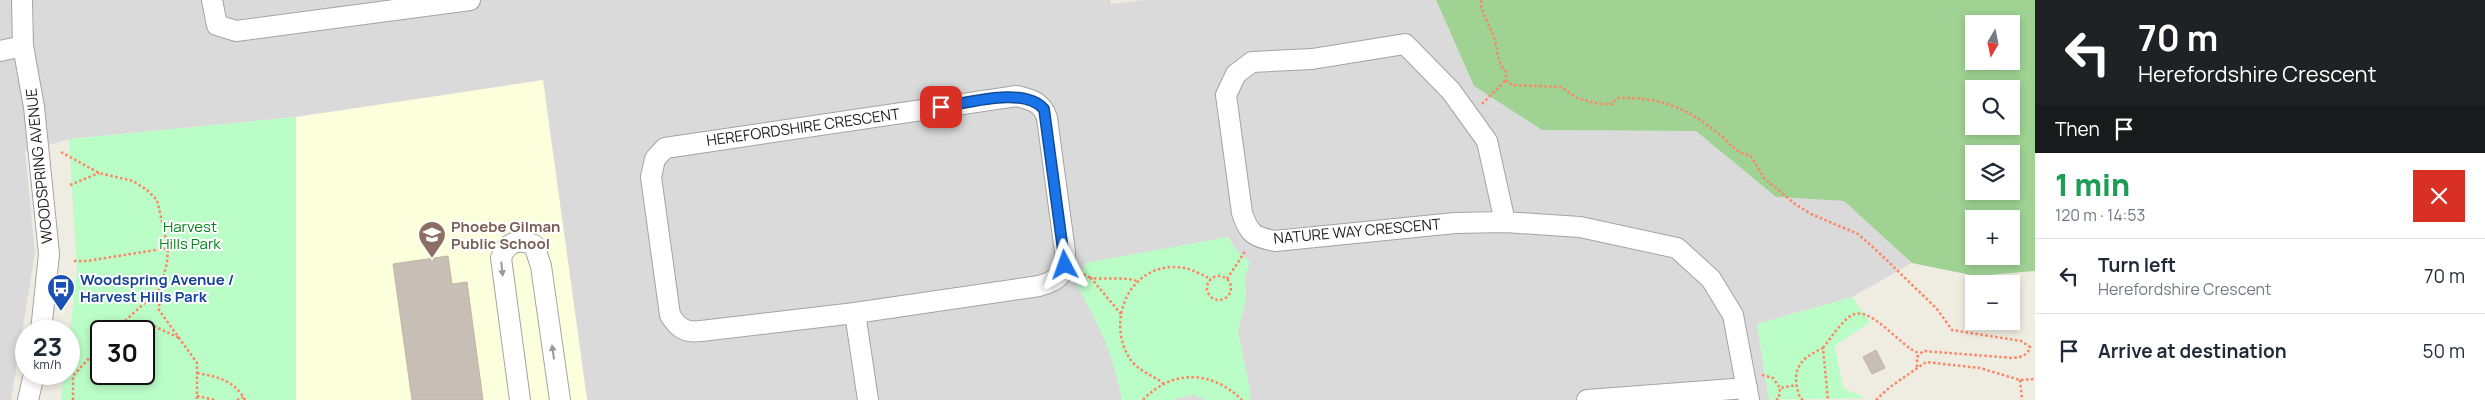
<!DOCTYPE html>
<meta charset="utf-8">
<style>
:root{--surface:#fff;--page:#f6f6f7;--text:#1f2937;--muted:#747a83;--line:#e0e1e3}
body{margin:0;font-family:Manrope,sans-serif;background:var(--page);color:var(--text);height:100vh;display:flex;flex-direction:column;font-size:19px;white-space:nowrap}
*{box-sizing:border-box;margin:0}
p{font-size:16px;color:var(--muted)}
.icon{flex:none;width:28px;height:28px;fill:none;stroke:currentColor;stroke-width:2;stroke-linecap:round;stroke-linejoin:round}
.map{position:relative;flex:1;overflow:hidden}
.panel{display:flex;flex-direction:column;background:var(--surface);width:450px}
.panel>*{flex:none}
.guide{background:#202124;color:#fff;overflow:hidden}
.needle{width:32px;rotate:189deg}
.tools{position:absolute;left:1965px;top:15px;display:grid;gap:10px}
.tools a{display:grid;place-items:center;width:55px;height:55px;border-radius:0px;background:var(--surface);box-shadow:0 2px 8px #0003;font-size:25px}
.speed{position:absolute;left:15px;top:320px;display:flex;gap:10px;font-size:25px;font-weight:700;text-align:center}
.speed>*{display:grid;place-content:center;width:65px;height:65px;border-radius:50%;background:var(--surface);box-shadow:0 2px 8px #0003;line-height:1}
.speed small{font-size:12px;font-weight:400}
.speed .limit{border:2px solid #111;border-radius:8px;background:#fff;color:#111}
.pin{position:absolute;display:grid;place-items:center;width:42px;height:42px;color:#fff;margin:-21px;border-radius:10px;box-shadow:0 2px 8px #0006}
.me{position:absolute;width:55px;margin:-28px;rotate:356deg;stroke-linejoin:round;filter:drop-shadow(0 0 4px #0008)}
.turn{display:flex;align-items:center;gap:18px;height:105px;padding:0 20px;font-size:22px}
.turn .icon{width:65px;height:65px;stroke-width:2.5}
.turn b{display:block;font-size:35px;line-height:42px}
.then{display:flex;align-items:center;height:48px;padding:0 20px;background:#0003;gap:10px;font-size:19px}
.round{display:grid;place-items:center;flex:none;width:52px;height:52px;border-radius:0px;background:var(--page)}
.headline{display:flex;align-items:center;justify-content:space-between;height:85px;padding:0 20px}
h1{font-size:30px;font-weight:800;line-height:38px;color:#1e9e55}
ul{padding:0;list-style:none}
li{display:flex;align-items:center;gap:15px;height:75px;padding:0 20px;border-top:1px solid var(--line)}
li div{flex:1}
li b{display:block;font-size:19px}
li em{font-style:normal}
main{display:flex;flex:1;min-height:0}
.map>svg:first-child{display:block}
.residential{fill:#dbdada}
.education{fill:#fbffdb}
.forest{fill:#9fd293;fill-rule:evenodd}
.park{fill:#bbfdc7;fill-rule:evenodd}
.building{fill:#c7bfb5;stroke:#c2b4a3}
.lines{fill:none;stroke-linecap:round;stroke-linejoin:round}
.minor-casing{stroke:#a4a4a4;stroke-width:22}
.path{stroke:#ff8463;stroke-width:2.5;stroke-dasharray:2.5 2.5;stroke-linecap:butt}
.minor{stroke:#fff;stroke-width:20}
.oneway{fill:#999}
.route-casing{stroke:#114b97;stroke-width:12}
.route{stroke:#1a73e8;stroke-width:9}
.labels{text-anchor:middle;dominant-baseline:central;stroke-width:4;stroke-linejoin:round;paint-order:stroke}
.street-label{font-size:15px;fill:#1d1d1d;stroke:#fff}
.park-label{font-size:15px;fill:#03831b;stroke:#fff}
.education-label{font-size:15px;font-weight:bold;fill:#785e54;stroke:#fff;text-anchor:start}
.transit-label{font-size:15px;font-weight:bold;fill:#164399;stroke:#fff;text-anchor:start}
</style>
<main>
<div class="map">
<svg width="2035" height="400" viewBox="0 0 2035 400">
<rect width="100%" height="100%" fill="#efece2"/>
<path class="residential" d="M0,0h1110l1,4 33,-4h292l38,86 68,44 154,1 80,66 68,4 68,62 -60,34 -95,27 12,76h-1182l-44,-317 -247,34 -227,22 -44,13 10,101 -24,147h-11z"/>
<path class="education" d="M543,80l44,320h-291v-283z"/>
<path class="forest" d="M1436,0h599v271l-59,5 -64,-13 -68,-62 -68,-4 -80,-66 -154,-1 -68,-44zM1974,24h37v37h-37zM1974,89h37v37h-37zM1974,154h37v37h-37zM1974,219h37v37h-37z"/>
<g class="park">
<path d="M296,117v283h-235l3,-26h5v-36l8,-67 -8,-132zM144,331v43h-43v-43z"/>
<path d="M1228,237l9,14 13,11 -5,15 1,21 -8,33 13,65 -3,4h-42l-12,-5 -23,5h-49c-9,-46 -22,-74 -45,-114l8,-23z"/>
<path d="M1852,297l18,25 -35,24 8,42 22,10 -96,2 -12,-76z"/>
</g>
<g class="building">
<path d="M448,256l4,28 15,-2 16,118h-71l-19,-136z"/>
<path d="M1876,350l9,18 -13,6 -9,-17z"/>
</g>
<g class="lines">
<defs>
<g id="minor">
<path d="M22,0l1,46 11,61 15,147 -8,77"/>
<path d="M212,0l5,25 19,6 234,-31"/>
<path d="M0,51l23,-5"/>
<path d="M1017,96c15,4 25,6 30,22l18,134c0,22 -5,28 -26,34l-184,27 -154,18c-16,2 -23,-3 -31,-16l-19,-138 4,-18 10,-11z"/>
<path d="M1505,222l-18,-81 -36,-50 -46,-47 -93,15 -60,3 -16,12 -10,21 16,118c7,21 12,24 33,28l180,-18 50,-1 75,5 97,21 34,31 22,36 16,85"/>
<path d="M855,313l13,87"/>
<path d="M28,400l6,-26"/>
<path d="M520,400l-19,-142c6,-16 17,-20 33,-13l7,21 19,134"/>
<path d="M1587,400l160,-12"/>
</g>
</defs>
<use href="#minor" class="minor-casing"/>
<g class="path">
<path d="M1481,0c0,13 7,23 12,34 5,12 3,29 13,38v8l6,5 49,2 16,11 22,6h13l5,-6c44,-1 68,9 102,36 12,9 15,19 31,21l14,23 31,26 16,10 47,20 17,15 62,60 15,21 69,11 9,6c-3,9 -9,10 -17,11l-90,-7 -6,6v12"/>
<path d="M1482,104l24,-24"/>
<path d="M61,152l38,21 34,8 14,9 10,10 11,48 -1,15 -7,26 -1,21 38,53v37"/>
<path d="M70,185l29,-12"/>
<path d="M74,261h13l81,-13"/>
<path d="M1079,272l12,6"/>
<circle cx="1219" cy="288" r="12"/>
<path d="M1227,279l19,-29"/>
<path d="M1121,314l-30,-36c15,2 37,-2 48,4"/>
<path d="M119,326l33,-1 27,13"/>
<path d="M114,331l46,-42"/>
<path d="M1823,348c8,-10 15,-22 25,-30 20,-19 51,29 71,35"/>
<path d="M197,373c21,4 37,7 48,27"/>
<path d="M1762,375l11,3 7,10"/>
<path d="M2020,380l2,20"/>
<path d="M1164,384c-11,-9 -26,-13 -34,-25 -24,-37 -2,-92 44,-92 15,0 24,6 37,12"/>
<path d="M197,396l18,4"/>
<path d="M73,400v-24l28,-31"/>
<path d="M237,400l6,-3"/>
<path d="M1143,400c29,-31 69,-30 99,0"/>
<path d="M1776,400l3,-2 1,-10 16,-3"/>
<path d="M1803,400l-3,-2c-9,-27 -3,-38 23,-50l5,52"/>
<path d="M1876,400l14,-13 36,-25 54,6 40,12 15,-1"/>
</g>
<use href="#minor" class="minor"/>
</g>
<defs><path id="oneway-solid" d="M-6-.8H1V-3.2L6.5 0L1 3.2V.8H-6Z" transform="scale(1.25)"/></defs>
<g class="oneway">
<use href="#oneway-solid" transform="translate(502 269) rotate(84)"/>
<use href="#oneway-solid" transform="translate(553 352) rotate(-98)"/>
</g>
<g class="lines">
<defs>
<path id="route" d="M941,107c28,-4 83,-21 103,2l21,156"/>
</defs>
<use href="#route" class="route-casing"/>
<use href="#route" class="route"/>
</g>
<defs>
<symbol id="school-pin" viewBox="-11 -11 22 30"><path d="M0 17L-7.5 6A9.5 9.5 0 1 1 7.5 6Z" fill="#8d6e63" stroke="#fff"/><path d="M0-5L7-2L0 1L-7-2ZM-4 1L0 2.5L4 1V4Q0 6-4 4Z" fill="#fff"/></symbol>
<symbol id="bus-pin" viewBox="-11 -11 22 30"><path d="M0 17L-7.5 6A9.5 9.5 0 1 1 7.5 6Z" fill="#1a4fb4" stroke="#fff"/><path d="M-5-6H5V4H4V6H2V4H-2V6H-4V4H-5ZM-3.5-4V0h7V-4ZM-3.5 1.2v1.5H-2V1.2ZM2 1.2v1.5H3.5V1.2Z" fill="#fff"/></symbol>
</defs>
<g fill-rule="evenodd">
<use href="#school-pin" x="416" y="219" width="32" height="43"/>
<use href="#bus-pin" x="45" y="272" width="32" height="43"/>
</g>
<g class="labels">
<g class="street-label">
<text transform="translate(803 127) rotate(-8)">HEREFORDSHIRE CRESCENT</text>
<text transform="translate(39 166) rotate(-96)">WOODSPRING AVENUE</text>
<text transform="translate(1357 231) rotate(-5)">NATURE WAY CRESCENT</text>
</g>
<g class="park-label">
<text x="190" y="226">Harvest<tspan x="190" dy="17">Hills Park</tspan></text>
</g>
<g class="education-label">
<text x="451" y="226">Phoebe Gilman<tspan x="451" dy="17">Public School</tspan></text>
</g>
<g class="transit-label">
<text x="80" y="279">Woodspring Avenue /<tspan x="80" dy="17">Harvest Hills Park</tspan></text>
</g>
</g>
</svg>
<div class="tools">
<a><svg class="needle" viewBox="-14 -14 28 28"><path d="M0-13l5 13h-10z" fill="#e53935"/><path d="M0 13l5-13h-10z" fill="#747a83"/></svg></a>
<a><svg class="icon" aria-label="search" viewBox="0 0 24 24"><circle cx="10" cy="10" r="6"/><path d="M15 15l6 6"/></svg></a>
<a><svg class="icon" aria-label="layers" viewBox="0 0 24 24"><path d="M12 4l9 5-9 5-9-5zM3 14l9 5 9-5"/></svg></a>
<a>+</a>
<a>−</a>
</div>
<div class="speed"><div>23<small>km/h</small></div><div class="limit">30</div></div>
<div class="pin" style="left:941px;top:107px;background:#d93025"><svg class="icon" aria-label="arrive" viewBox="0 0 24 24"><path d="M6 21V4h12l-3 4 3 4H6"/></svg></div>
<svg class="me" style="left:1065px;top:265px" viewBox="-20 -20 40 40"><path d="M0-17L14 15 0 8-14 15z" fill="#1a73e8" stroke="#fff" stroke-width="4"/></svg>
</div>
<section class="panel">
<div class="guide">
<div class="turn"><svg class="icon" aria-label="left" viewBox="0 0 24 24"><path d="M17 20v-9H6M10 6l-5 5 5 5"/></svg><div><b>70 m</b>Herefordshire Crescent</div></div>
<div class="then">Then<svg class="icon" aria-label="arrive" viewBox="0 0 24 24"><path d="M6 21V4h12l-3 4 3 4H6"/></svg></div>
</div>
<div class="headline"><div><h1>1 min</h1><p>120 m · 14:53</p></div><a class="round" style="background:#d93025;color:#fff"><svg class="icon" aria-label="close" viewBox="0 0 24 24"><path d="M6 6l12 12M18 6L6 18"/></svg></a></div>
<ul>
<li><svg class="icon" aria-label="left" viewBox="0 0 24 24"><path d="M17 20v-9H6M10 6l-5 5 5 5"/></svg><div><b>Turn left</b><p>Herefordshire Crescent</p></div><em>70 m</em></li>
<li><svg class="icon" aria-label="arrive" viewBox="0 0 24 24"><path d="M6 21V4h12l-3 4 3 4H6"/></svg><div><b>Arrive at destination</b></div><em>50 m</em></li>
</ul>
</section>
</main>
